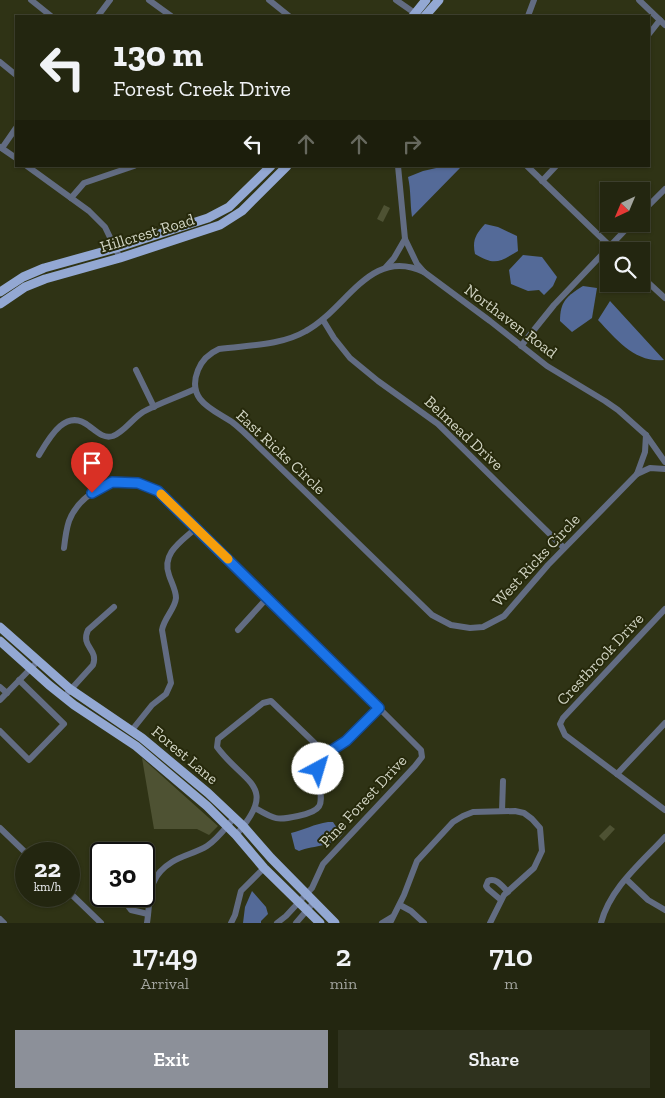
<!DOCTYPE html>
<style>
:root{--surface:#232610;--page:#2f321e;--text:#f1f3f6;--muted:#a3a59f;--line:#404330;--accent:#8c9099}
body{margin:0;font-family:"Zilla Slab",serif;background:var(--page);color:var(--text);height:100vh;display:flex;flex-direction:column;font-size:19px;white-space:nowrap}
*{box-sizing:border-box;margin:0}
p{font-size:16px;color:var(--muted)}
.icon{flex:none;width:28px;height:28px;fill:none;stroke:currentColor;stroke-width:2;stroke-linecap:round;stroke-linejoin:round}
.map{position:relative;height:923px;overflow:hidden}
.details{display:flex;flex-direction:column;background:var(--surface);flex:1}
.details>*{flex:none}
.guide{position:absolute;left:15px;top:15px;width:635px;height:152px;border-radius:0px;box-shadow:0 1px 4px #0004,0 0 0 1px var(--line);background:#232610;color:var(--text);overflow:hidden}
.needle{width:32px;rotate:224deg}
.fabs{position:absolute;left:600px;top:182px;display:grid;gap:10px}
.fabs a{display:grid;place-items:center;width:50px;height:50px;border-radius:0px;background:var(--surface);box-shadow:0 1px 4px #0004,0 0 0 1px var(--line);font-size:25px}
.speed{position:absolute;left:15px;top:842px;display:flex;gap:10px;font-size:25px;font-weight:700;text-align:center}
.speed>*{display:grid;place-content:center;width:65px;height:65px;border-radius:50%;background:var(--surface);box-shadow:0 1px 4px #0004,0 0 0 1px var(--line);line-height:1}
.speed small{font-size:12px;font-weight:400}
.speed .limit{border:2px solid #111;border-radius:8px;background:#fff;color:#111}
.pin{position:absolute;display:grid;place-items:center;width:42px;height:42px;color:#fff;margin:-51px -21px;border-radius:50% 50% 50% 0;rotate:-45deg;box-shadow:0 0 5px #0007}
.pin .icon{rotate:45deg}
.me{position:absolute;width:55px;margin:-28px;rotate:39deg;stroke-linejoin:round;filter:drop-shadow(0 0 4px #0008)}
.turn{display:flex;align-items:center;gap:18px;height:105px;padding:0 15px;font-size:22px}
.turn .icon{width:65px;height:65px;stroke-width:2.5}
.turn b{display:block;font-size:35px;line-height:42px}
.lanes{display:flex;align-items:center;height:48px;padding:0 15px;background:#0003;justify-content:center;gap:25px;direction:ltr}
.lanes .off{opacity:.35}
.eta{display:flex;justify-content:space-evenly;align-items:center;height:85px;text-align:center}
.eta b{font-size:30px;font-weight:600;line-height:35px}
.action{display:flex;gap:10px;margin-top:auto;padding:10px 15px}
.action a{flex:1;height:58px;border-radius:0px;background:var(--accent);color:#fff;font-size:20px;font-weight:600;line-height:58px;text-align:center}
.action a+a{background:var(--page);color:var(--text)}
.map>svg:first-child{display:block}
.green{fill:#4e5233}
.water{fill:#546a98}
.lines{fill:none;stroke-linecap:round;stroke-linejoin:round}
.minor{stroke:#626c82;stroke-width:6}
.major{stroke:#93a8d3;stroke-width:9}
.route-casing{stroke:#114b97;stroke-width:12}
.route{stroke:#1a73e8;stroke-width:9}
.slow{stroke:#f59e0b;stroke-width:9}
.labels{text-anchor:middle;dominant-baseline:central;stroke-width:4;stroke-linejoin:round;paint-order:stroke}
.street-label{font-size:16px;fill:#d1d4c3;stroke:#26290b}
</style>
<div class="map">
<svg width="665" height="923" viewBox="0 0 665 923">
<rect width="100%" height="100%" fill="#2f3315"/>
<g class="green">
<path d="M384,205l6,3 -7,14 -6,-3z"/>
<path d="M142,758l76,68 -9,9 -12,-6h-43z"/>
<path d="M610,825l5,4 -11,12 -5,-5z"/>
</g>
<g class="water">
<path d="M445,166l15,2 -48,49c-2,-14 -1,-27 -4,-40l15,-6z"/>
<path d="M485,224l13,3 19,9 1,15c-19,11 -23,15 -43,3 -3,-14 1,-20 10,-30z"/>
<path d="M523,255l19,2 15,20 -4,9 -9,9 -5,-5 -11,1 -17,-7 -2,-14z"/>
<path d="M583,286l14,2 -5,30 -20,14 -12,-11c0,-20 7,-25 23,-35z"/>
<path d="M610,301l54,59c-29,3 -47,-20 -66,-40z"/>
<path d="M328,822h5l4,6 8,2c-7,17 -32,15 -46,21l-4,-2 -4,-16c13,-3 23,-9 37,-11z"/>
<path d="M252,891l14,16 2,7 -7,7v2h-18l2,-16z"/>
</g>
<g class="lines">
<g class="minor">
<path d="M31,0l20,16"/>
<path d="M149,0l22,16"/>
<path d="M269,0l20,16"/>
<path d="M396,0l23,16"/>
<path d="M639,0l26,25"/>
<path d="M98,16l12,-16"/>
<path d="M528,16l6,-16"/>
<path d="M649,34l11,-14"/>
<path d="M0,62l16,13"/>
<path d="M0,147l16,11"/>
<path d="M2,148l14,-20"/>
<path d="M27,166l62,45 16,16 15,31"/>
<path d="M398,166l7,73 12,25 7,8 66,49 57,45 58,35 13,9 28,25 19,27"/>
<path d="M527,166l88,85"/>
<path d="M542,181l14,-15"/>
<path d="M71,198l13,-15 50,-17"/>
<path d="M641,213l24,-24"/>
<path d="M386,267l8,-9 11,-19"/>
<path d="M424,272c-54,-26 -77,37 -118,59 -26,15 -58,14 -87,18 -9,4 -17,11 -21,21 -12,30 14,39 34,52 8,6 16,14 23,21l177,172 19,10 19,3 13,-1 21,-11 44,-51 89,-91 8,-22 1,-17"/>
<path d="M641,276l24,22"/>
<path d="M323,320l11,18 16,20 28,23 60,43 126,124"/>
<path d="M521,346l33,-41 77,-81"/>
<path d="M136,370l18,37"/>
<path d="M39,455c10,-17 27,-48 50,-29 7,5 14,13 24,10 11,-4 19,-17 30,-24 16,-9 35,-15 52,-23"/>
<path d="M637,474l13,-6 15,1"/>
<path d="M64,548c1,-9 2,-18 5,-27 10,-26 43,-45 70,-38 6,2 13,5 18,8l111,106 153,153 1,7 -7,9 -92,98 -11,24 -26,28 -9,7"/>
<path d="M665,609l-102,109 -3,6 5,11 100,75"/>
<path d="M238,630l30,-33"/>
<path d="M0,687l7,6"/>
<path d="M64,697l29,-32c6,-16 -13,-18 -5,-35l26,-23"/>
<path d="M0,700l38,-39"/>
<path d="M132,730l20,-25 14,-11 5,-11 -9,-53c2,-12 13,-21 14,-32 0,-8 -5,-16 -7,-23 -8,-22 13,-34 27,-47"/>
<path d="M0,731l29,29 35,-36 -45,-44"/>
<path d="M617,774l48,-51"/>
<path d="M255,808c19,11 21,13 43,8 29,-6 23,-13 21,-39 -1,-5 -2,-10 1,-15 4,-9 16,-13 23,-19 13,-11 24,-24 36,-35"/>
<path d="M502,811l1,-30"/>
<path d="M0,828l27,26"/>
<path d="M236,835c44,-50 8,-51 -19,-88l1,-8 45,-36 8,-2 55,53"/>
<path d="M626,879l22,21 17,10"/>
<path d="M69,892l32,31"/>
<path d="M501,900l-13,-11 -2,-3 2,-5c8,-4 14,5 20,11"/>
<path d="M400,905l11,6 13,12"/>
<path d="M148,914l-17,-4 -3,-4 1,-6 6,-3 13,2"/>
<path d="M0,919l4,4"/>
<path d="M147,923c4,-25 -1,-45 25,-61 11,-7 24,-9 35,-16 11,-7 19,-19 27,-28"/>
<path d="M231,923l4,-8 6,-24 23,-23"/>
<path d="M296,923l18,-21"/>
<path d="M382,923l10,-6"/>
<path d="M390,923l14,-28 13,-34 36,-39 10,-6 10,-4 42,-1 9,2 8,6 8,9 2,23 -8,17 -30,27 -14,28"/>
<path d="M601,923c9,-35 40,-60 64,-86"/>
</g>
<g class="major">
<path d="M413,16l13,-16"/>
<path d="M425,16l14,-16"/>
<path d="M0,292l23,-15 21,-9 72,-20 92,-30 21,-11 42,-41"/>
<path d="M0,304l25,-17 20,-8 75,-21 100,-33 22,-14 45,-45"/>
<path d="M0,627l70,62 72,49 66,55 35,33 28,32 64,65"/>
<path d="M0,641l49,44 25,20 62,41 71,60 29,29 28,33 56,55"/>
</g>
</g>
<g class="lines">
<defs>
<path id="route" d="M92,493l20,-11 26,1 20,8 221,217 -33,33 -20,13 -8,10v5"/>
</defs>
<use href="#route" class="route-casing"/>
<use href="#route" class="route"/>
<path class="slow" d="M161,494l67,65"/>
</g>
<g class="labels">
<g class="street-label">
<text transform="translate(147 233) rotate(-17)">Hillcrest Road</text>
<text transform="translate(511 321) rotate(37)">Northaven Road</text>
<text transform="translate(464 433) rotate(43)">Belmead Drive</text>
<text transform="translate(281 452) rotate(43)">East Ricks Circle</text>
<text transform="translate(536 560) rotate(-47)">West Ricks Circle</text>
<text transform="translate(600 659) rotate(-47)">Crestbrook Drive</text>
<text transform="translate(185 755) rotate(40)">Forest Lane</text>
<text transform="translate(363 801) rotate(-47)">Pine Forest Drive</text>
</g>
</g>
</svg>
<div class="fabs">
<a><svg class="needle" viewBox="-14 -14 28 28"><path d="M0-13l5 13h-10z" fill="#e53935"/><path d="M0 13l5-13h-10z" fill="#a3a59f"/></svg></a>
<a><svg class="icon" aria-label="search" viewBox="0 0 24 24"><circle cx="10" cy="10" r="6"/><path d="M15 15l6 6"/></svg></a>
</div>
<div class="speed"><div>22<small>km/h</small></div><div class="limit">30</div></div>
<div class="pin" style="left:92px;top:493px;background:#d93025"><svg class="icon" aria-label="arrive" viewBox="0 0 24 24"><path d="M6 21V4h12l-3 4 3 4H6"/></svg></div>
<svg class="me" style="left:318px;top:769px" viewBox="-20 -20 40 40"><circle r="19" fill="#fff"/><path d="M0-13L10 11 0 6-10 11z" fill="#1a73e8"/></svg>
<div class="guide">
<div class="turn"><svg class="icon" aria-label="left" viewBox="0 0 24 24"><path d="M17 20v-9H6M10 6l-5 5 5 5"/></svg><div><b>130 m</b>Forest Creek Drive</div></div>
<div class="lanes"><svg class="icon" aria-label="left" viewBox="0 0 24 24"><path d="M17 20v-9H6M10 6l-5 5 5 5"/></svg><svg class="icon off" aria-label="ahead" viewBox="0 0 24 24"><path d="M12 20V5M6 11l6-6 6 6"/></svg><svg class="icon off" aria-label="ahead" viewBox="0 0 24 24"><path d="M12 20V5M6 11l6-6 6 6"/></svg><svg class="icon off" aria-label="right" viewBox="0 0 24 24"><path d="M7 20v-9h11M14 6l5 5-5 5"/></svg></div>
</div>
</div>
<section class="details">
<div class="eta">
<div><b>17:49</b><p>Arrival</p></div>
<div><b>2</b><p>min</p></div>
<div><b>710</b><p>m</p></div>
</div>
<div class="action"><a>Exit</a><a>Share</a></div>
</section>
